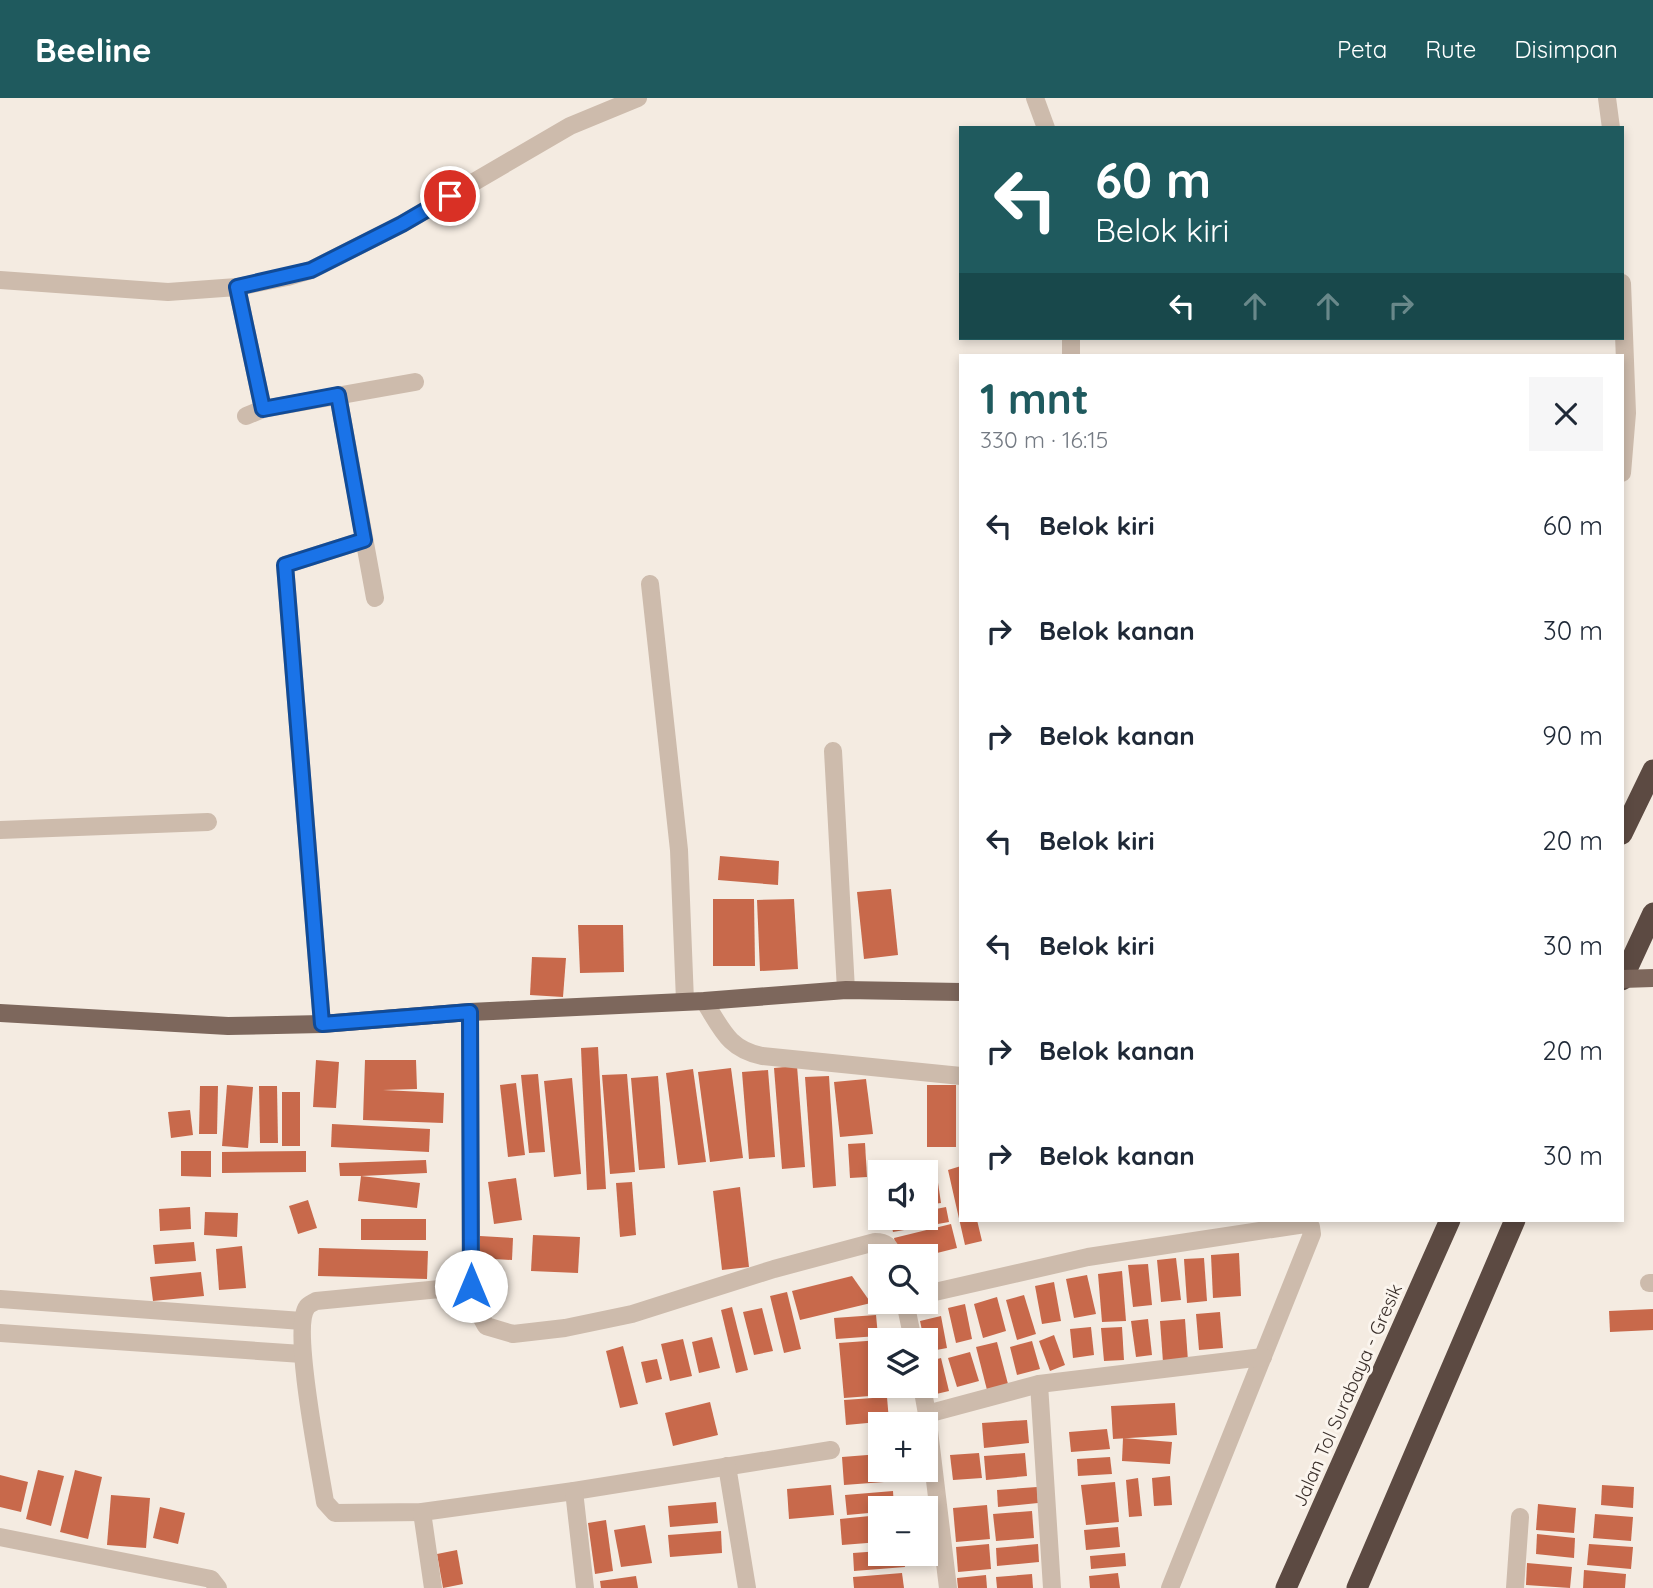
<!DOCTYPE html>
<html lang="id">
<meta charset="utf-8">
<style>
:root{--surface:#fff;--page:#f6f6f7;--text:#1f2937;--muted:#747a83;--accent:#1f5a5e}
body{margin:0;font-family:Quicksand,sans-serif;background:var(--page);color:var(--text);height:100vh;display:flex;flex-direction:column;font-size:26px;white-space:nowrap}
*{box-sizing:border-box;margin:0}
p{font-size:23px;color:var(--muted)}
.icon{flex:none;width:38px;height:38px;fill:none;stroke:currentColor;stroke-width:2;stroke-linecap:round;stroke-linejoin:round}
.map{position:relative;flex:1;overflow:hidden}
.panel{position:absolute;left:959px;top:256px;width:665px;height:868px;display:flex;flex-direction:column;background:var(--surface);border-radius:0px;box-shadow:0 4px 10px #0003}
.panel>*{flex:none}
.hud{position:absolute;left:959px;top:28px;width:665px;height:214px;border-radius:0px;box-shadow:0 4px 10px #0003;background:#1f5a5e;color:#fff;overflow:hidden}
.buttons{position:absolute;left:868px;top:1062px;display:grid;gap:14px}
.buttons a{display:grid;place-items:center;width:70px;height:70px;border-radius:0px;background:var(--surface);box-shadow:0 4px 10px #0003;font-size:35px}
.pin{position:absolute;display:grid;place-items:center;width:60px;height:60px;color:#fff;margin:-30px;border:4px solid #fff;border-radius:50%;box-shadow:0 2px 7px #0007}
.me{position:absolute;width:77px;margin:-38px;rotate:0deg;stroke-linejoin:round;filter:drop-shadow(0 0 5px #0008)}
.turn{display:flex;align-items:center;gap:24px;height:147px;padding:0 21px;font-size:32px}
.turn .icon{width:91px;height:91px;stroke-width:2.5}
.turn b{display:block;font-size:49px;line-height:60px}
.lanes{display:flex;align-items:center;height:66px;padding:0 21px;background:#0003;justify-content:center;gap:35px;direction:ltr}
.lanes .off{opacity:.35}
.round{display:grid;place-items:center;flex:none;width:74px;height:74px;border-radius:0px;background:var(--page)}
.overview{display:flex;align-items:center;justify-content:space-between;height:119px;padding:0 21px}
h1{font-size:42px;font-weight:700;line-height:52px;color:var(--accent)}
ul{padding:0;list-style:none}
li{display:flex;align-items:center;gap:21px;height:105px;padding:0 21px}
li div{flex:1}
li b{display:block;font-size:26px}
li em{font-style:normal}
header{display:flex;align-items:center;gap:42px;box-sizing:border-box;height:98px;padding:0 35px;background:var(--accent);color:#fff}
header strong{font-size:33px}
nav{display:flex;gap:38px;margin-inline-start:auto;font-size:24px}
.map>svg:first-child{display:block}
.building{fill:#c8694b}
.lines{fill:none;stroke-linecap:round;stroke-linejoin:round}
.minor{stroke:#cdbbac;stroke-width:18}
.major{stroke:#7d675c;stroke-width:18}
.highway{stroke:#5c4a42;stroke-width:21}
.major-bridge{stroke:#7d675c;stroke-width:18}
.route-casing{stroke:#114b97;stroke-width:18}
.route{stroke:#1a73e8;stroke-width:12}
.labels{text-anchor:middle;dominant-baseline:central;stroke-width:6;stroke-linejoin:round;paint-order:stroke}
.street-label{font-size:19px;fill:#3b302b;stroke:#fbf5ee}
</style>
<header>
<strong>Beeline</strong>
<nav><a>Peta</a><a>Rute</a><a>Disimpan</a></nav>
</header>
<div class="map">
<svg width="1653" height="1490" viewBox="0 0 1653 1490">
<rect width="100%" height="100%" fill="#f4ebe1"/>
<g class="building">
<path d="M720,758l59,5 -1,24 -60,-5z"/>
<path d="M891,791l7,66 -34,4 -7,-67z"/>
<path d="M713,801h41l1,67h-42z"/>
<path d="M794,801l4,70 -38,2 -3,-71z"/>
<path d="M578,827h45l1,47 -44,1z"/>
<path d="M532,859l34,1 -3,39 -33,-2z"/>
<path d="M598,949l8,142 -19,1 -6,-142z"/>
<path d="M316,962l23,2 -3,46 -23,-1z"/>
<path d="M365,962h51l1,29 -34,1 61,3 -1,30 -80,-3z"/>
<path d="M797,968l8,101 -23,2 -8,-101z"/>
<path d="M731,970l12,90 -33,4 -12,-90z"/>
<path d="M693,971l13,93 -28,3 -12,-92z"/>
<path d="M768,972l7,87 -26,2 -7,-87z"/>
<path d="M538,976l7,78 -16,1 -8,-78z"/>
<path d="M627,976l8,98 -25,2 -8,-99z"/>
<path d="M658,978l7,92 -26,2 -8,-92z"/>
<path d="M829,978l7,110 -23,2 -8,-111z"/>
<path d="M572,980l9,96 -27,3 -10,-96z"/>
<path d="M866,981l7,55 -33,3 -6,-55z"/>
<path d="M516,985l9,72 -17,2 -8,-72z"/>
<path d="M227,987l26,2 -5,61 -26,-2z"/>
<rect x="927" y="987" width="29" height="62"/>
<path d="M200,988h18l-1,48h-18z"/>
<path d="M259,988h18l1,57h-18z"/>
<rect x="282" y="994" width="18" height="54"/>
<path d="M190,1012l3,25 -22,3 -3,-26z"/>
<path d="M332,1026l98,5 -1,23 -98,-5z"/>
<path d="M865,1045l2,34 -17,1 -2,-34z"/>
<path d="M181,1053h30v26l-30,-1z"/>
<path d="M306,1053v21l-84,1v-21z"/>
<path d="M426,1062l1,13 -66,3 59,7 -3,25 -59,-7 3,-25h-21l-1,-13z"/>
<path d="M961,1068v54h16l5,21 -17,4 -17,-75z"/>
<path d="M937,1078l4,27 -15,2v-28z"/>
<path d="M516,1080l6,42 -28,4 -6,-42z"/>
<path d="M632,1084l4,53 -16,2 -4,-54z"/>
<path d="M740,1089l9,80 -27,3 -9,-79z"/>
<path d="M308,1102l9,28 -19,6 -9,-28z"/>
<path d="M190,1109l1,22 -31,2 -1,-22z"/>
<path d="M946,1109l3,15 -56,10 -3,-14h36v-7z"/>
<path d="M205,1114l33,1 -1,24 -33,-2z"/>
<rect x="361" y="1121" width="65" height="21"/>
<path d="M951,1126l6,24 -32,8h-27l-4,-18z"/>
<path d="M533,1137l47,2 -2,36 -47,-2z"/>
<path d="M480,1138l33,2 -1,22 -34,-2z"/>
<path d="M194,1144l2,19 -41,3 -2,-19z"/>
<path d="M242,1148l4,42 -27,2 -3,-41z"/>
<path d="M319,1150l109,3 -1,28 -109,-3z"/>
<path d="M1239,1155l2,43 -28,2 -2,-43z"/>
<path d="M1176,1160l5,42 -20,2 -4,-42z"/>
<path d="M1204,1160l3,43 -20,2 -3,-44z"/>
<path d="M1148,1166l4,41 -19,2 -5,-42z"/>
<path d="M1122,1173l4,50 -24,1 -4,-48z"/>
<path d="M201,1174l3,24 -51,5 -3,-24z"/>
<path d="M1087,1177l9,39 -22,4 -8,-39z"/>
<path d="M852,1178l19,27 -71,17 -8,-29z"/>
<path d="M1054,1184l7,39 -19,3 -7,-38z"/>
<path d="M787,1194l14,57 -17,4 -14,-57z"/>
<path d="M1024,1197l12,39 -19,6 -11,-40z"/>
<path d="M997,1199l9,34 -23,7 -9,-34z"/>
<path d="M965,1206l7,35 -16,4 -8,-35z"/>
<path d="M732,1209l16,63 -12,3 -15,-63z"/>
<path d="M762,1210l11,43 -19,4 -11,-43z"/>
<path d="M1653,1211v21l-43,2 -1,-21z"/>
<path d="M1220,1214l3,36 -24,2 -3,-36z"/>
<path d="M876,1217l2,21 -42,3 -2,-21z"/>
<path d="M941,1218l6,32 -21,4v-12h-2l-4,-19z"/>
<path d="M1148,1221l4,36 -16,2 -5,-36z"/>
<path d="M1185,1221l3,42 -25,1 -3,-41z"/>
<path d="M1091,1229l3,28 -21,3 -3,-29z"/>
<path d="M1122,1229l2,33 -20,1 -3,-33z"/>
<path d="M1054,1237l11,30 -15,6 -11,-30z"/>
<path d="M712,1239l8,31 -21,5 -7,-31z"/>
<path d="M683,1241l9,37 -22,5 -9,-37z"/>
<path d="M880,1242v46h2l1,9 -39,3 -5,-55z"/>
<path d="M1032,1243l8,28 -23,6 -7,-28z"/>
<path d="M997,1244l11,42 -21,6 -11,-43z"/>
<path d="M623,1248l15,58 -18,4 -14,-57z"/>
<path d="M970,1254l9,29 -22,6 -9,-29z"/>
<path d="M941,1260l8,33 -17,4 -6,-33z"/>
<path d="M657,1261l5,20 -16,4 -5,-21z"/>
<path d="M887,1299l2,24 -43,4 -2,-25z"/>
<path d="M710,1304l8,33 -45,11 -8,-33z"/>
<path d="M1175,1305l2,32 -64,4 -2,-33z"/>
<path d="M1027,1322l2,23 -45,5 -2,-25z"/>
<path d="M1107,1331l3,20 -39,3 -2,-20z"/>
<path d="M1123,1340l49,4 -2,22 -48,-3z"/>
<path d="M979,1355l3,25 -29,2 -3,-25z"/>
<path d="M1025,1355l2,23 -41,4 -2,-24z"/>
<path d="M880,1356v16h3l1,12 -40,3 -2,-28z"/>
<path d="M1110,1359l2,17 -34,2 -1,-17z"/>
<path d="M38,1372l26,6 -13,50 -25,-7z"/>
<path d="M75,1372l27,7 -14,62 -28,-7z"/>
<path d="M0,1377l28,7 -7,30 -21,-5z"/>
<path d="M1170,1378l2,29 -18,1 -2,-28z"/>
<path d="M1138,1380l4,38 -13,1 -3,-37z"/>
<path d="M1115,1384l4,40 -33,3 -5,-40z"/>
<path d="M831,1387l3,30 -45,4 -2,-30z"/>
<path d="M1602,1387l32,2 -1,21 -32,-3z"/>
<path d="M1037,1389l1,16 -40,4 -1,-17z"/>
<path d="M893,1393l1,17h-14v4l-33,3 -2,-20z"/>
<path d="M111,1397l39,3 -4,50 -39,-3z"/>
<path d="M716,1404l2,21 -48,4 -2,-21z"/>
<path d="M1538,1406l38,4 -2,25 -38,-3z"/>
<path d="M987,1407l3,34 -34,3 -3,-34z"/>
<path d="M160,1409l25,6 -7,31 -25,-6z"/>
<path d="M1032,1413l2,27 -38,3 -3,-27z"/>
<path d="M1595,1416l38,3 -2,24 -38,-3z"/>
<path d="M880,1417v27l-38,3 -2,-26z"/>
<path d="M606,1422l7,51 -18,3 -7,-51z"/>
<path d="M645,1427l7,38 -31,4 -7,-37z"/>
<path d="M1118,1429l2,20 -34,3 -2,-20z"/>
<path d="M721,1433l1,22 -52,4 -2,-22z"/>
<path d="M1537,1436l38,4 -1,20 -38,-4z"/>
<path d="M989,1446l2,25 -33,3 -2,-25z"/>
<path d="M1038,1446l1,18 -42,4 -1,-18z"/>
<path d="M1589,1446l44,3 -2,22 -44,-4z"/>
<path d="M457,1452l6,34 -20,4 -6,-34z"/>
<path d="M880,1453v3h23l2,13 -51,4 -1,-18z"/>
<path d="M1125,1455l1,13 -35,3 -1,-13z"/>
<path d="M1527,1465l45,4 -2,21 -44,-3z"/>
<path d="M1584,1472l42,4 -1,14h-42z"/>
<path d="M902,1475l2,15h-50l-1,-11z"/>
<path d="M1118,1475l2,15h-30l-1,-12z"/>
<path d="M1032,1476l1,14h-36l-1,-11z"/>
<path d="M986,1477l1,13h-29l-1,-10z"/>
<path d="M636,1478l2,12h-37l-1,-7z"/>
</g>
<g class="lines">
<g class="minor">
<path d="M1035,0l11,30"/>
<path d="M1607,0l4,30"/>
<path d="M0,182l168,12 69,-5 50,-10 24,-7 91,-46 168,-98 68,-28"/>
<path d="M1622,185l5,130 -5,60"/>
<path d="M237,189l26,122 152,-27"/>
<path d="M1071,257v-17"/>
<path d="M338,297l37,203"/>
<path d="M246,318l17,-7"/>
<path d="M650,486l29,266 6,151"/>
<path d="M833,653l13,239"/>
<path d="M0,732l208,-8"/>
<path d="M704,903c18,28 24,48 58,55l199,20"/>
<path d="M470,914l1,274"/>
<path d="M322,926l-37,-459 79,-25"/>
<path d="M1649,1185h4"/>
<path d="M926,1196l162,-37 217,-33 6,3 1,7 -142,354"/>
<path d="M0,1201l302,22"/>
<path d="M905,1204l8,38"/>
<path d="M0,1235l302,21"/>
<path d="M1039,1286l13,204"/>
<path d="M922,1288l5,28 21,174"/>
<path d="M927,1316l112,-30 224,-27"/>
<path d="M831,1352l-257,41 -152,21 -87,1 -10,-11c-5,-32 -34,-175 -18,-195 2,-3 6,-4 9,-6l155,-15 5,22 10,18 27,8 52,-6 67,-14 142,-45 101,-27c11,0 15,4 18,14"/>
<path d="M727,1368l20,122"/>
<path d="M574,1393l11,97"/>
<path d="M422,1414l11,76"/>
<path d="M0,1439l211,42 7,9"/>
<path d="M1515,1490l5,-71"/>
</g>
<path class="major" d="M0,915l228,13 94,-2 148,-12 234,-11 142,-11 115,2"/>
<g class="highway">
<path d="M1622,736l31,-64"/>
<path d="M1622,882l31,-67"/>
<path d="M1286,1490l164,-368"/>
<path d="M1357,1490l158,-368"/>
</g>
<path class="major-bridge" d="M1622,881l31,-1"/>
</g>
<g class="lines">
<defs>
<path id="route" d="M450,98l-48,28 -91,46 -74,17 26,122 75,-14 26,145 -79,25 37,459 148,-12 1,274"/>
</defs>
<use href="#route" class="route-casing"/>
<use href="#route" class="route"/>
</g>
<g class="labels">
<g class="street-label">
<text transform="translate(1347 1297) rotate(-66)">Jalan Tol Surabaya - Gresik</text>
</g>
</g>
</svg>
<div class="buttons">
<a><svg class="icon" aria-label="sound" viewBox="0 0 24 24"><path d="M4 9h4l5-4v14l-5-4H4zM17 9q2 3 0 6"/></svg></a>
<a><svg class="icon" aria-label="search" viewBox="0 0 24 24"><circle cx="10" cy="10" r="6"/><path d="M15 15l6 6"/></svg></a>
<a><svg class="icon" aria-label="layers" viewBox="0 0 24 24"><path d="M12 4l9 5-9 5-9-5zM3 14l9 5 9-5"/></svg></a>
<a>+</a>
<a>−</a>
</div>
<div class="pin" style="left:450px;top:98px;background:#d93025"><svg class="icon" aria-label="arrive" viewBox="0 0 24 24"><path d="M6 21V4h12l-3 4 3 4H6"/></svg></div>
<svg class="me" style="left:471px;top:1188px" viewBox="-20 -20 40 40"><circle r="19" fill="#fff"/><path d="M0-13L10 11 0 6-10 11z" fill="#1a73e8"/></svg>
<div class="hud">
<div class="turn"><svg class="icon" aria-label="left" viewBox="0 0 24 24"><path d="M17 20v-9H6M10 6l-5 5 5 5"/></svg><div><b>60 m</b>Belok kiri</div></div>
<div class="lanes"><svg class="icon" aria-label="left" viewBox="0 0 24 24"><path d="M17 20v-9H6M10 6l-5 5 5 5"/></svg><svg class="icon off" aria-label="ahead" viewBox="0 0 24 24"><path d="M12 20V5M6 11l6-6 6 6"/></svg><svg class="icon off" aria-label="ahead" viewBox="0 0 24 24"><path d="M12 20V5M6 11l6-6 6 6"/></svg><svg class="icon off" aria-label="right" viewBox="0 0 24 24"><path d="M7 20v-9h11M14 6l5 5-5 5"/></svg></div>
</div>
<section class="panel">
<div class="overview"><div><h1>1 mnt</h1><p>330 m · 16:15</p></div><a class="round"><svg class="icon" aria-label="close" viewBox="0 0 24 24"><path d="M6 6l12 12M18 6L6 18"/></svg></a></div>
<ul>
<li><svg class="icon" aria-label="left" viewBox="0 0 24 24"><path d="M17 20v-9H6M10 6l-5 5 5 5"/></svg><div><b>Belok kiri</b></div><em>60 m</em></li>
<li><svg class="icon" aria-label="right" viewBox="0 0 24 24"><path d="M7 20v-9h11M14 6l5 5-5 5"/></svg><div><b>Belok kanan</b></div><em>30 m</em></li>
<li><svg class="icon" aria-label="right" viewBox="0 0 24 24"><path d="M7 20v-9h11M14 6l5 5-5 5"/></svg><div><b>Belok kanan</b></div><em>90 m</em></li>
<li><svg class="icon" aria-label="left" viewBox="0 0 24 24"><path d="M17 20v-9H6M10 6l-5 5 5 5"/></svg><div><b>Belok kiri</b></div><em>20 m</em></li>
<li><svg class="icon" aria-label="left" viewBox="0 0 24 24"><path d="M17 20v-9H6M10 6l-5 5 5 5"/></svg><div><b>Belok kiri</b></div><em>30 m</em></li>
<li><svg class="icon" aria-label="right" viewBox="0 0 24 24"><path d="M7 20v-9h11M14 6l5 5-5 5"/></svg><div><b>Belok kanan</b></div><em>20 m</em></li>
<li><svg class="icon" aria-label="right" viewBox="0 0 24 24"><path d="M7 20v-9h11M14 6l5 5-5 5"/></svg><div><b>Belok kanan</b></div><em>30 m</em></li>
</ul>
</section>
</div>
